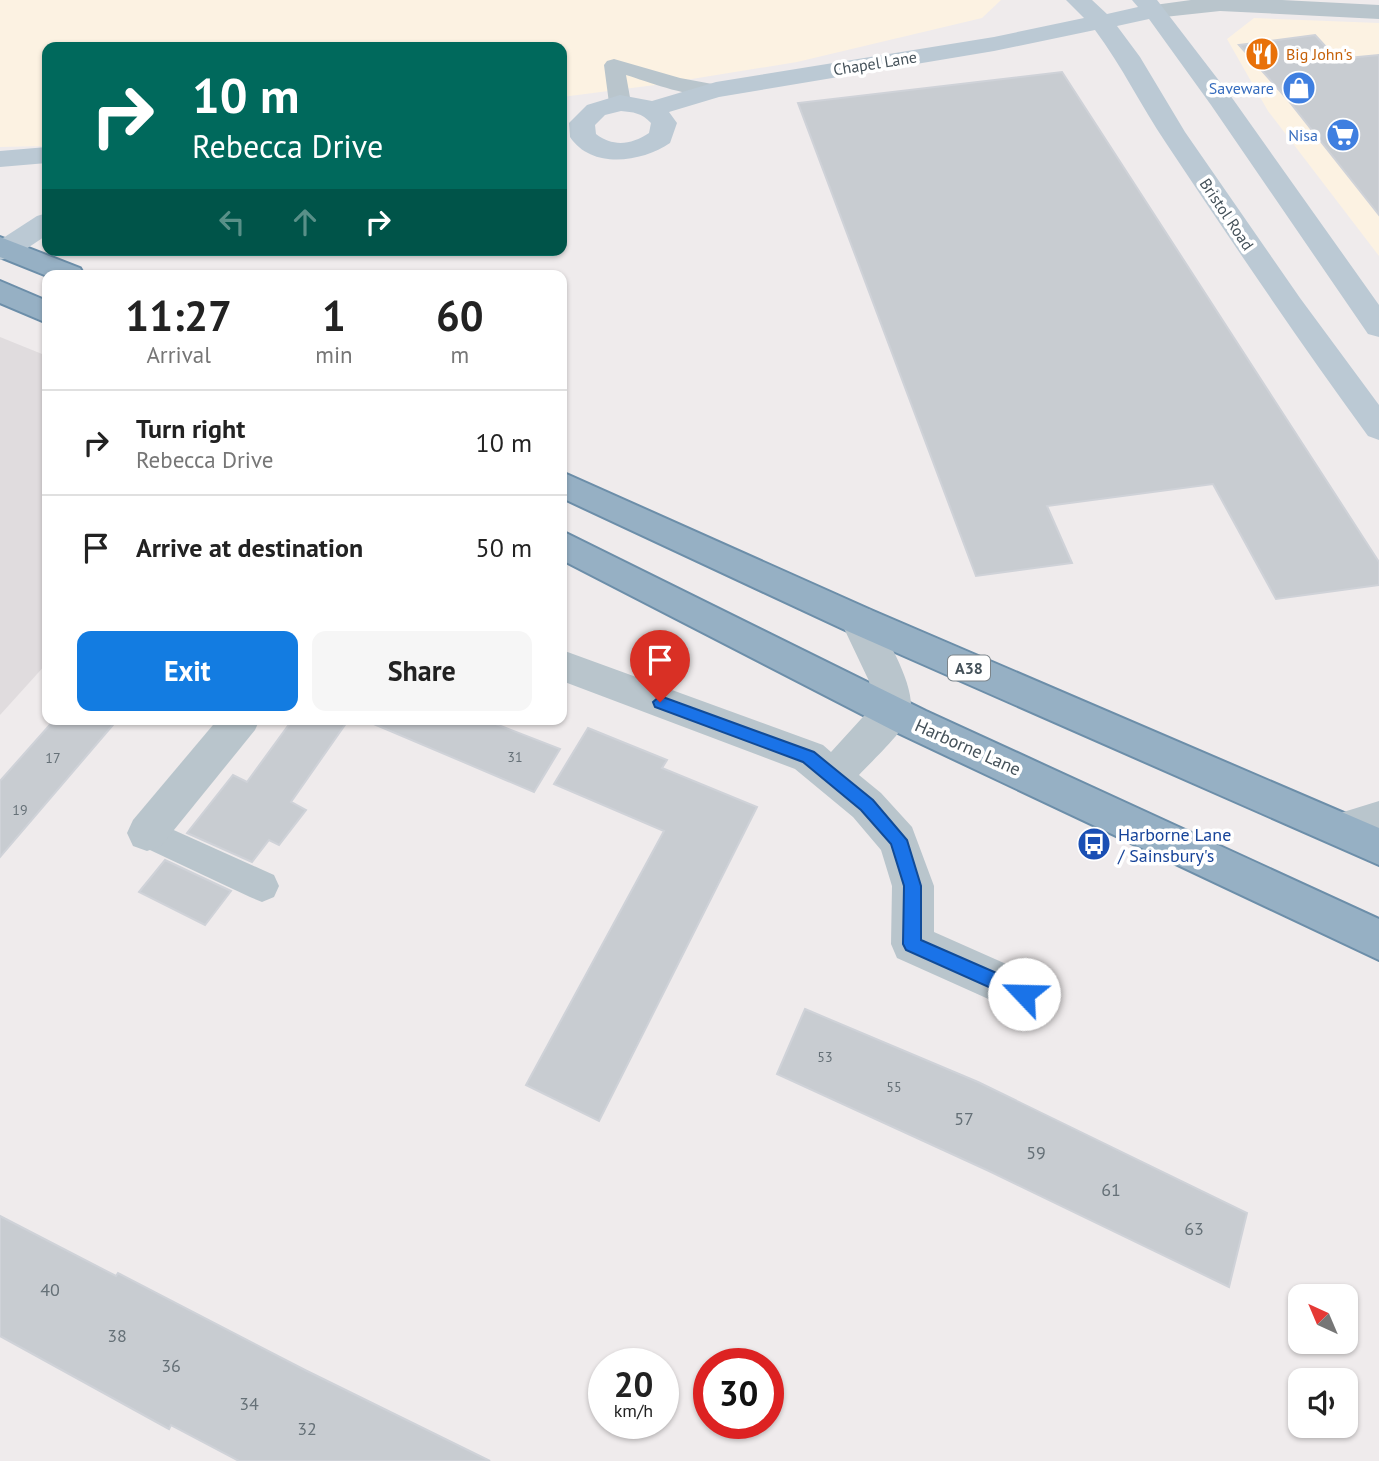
<!DOCTYPE html>
<style>
:root{--surface:#fff;--page:#f6f6f6;--text:#222;--muted:#767676;--line:#e0e0e0;--accent:#137ce1}
body{margin:0;font-family:"PT Sans",sans-serif;background:var(--page);color:var(--text);height:100vh;display:flex;flex-direction:column;font-size:26px;white-space:nowrap}
*{box-sizing:border-box;margin:0}
p{font-size:23px;color:var(--muted)}
.icon{flex:none;width:38px;height:38px;fill:none;stroke:currentColor;stroke-width:2;stroke-linecap:round;stroke-linejoin:round}
.map{position:relative;flex:1;overflow:hidden}
.side{position:absolute;left:42px;top:270px;width:525px;height:455px;display:flex;flex-direction:column;background:var(--surface);border-radius:14px;box-shadow:0 2px 5px #0004}
.side>*{flex:none}
.banner{position:absolute;left:42px;top:42px;width:525px;height:214px;border-radius:14px;box-shadow:0 2px 5px #0004;background:#00695c;color:#fff;overflow:hidden}
.needle{width:46px;rotate:316deg}
.fabs{position:absolute;left:1288px;top:1284px;display:grid;gap:14px}
.fabs a{display:grid;place-items:center;width:70px;height:70px;border-radius:14px;background:var(--surface);box-shadow:0 2px 5px #0004;font-size:35px}
.speed{position:absolute;left:588px;top:1348px;display:flex;gap:14px;font-size:35px;font-weight:700;text-align:center}
.speed>*{display:grid;place-content:center;width:91px;height:91px;border-radius:50%;background:var(--surface);box-shadow:0 2px 5px #0004;line-height:1}
.speed small{font-size:18px;font-weight:400}
.speed .limit{border:10px solid #d22;background:#fff;color:#111}
.pin{position:absolute;display:grid;place-items:center;width:60px;height:60px;color:#fff;margin:-72px -30px;border-radius:50% 50% 50% 0;rotate:-45deg;box-shadow:0 0 7px #0007}
.pin .icon{rotate:45deg}
.me{position:absolute;width:77px;margin:-38px;rotate:294deg;stroke-linejoin:round;filter:drop-shadow(0 0 5px #0008)}
.turn{display:flex;align-items:center;gap:24px;height:147px;padding:0 35px;font-size:32px}
.turn .icon{width:91px;height:91px;stroke-width:2.5}
.turn b{display:block;font-size:49px;line-height:60px}
.lanes{display:flex;align-items:center;height:66px;padding:0 35px;background:#0003;justify-content:center;gap:35px;direction:ltr}
.lanes .off{opacity:.35}
.eta{display:flex;justify-content:space-evenly;align-items:center;height:119px;text-align:center}
.eta b{font-size:42px;font-weight:700;line-height:49px}
.button{display:flex;gap:14px;margin-top:auto;padding:14px 35px}
.button a{flex:1;height:80px;border-radius:14px;background:var(--accent);color:#fff;font-size:28px;font-weight:700;line-height:80px;text-align:center}
.button a+a{background:var(--page);color:var(--text)}
ul{padding:0;list-style:none}
li{display:flex;align-items:center;gap:21px;height:105px;padding:0 35px;border-top:2px solid var(--line)}
li div{flex:1}
li b{display:block;font-size:26px}
li em{font-style:normal}
.map>svg:first-child{display:block}
.commercial{fill:#fcf2e2}
.education{fill:#e0dcde}
.building{fill:#c8ccd1;stroke:#cfd2d8;stroke-width:2}
.lines{fill:none;stroke-linecap:round;stroke-linejoin:round}
.trunk-casing{stroke:#6c8ea9;stroke-width:4}
.service{fill:#b9c5cc;fill-rule:evenodd}
.minor{fill:#b9c5cc;fill-rule:evenodd}
.secondary{fill:#bbc9d4;fill-rule:evenodd}
.trunk{fill:#96b0c4;fill-rule:evenodd}
.route{fill:#1a73e8;stroke:#114b97;stroke-width:2}
.labels{text-anchor:middle;dominant-baseline:central;stroke-width:7;stroke-linejoin:round;paint-order:stroke}
.number-label{font-size:14px;fill:#657077}
.far-food-label{font-size:16px;fill:#c56008;stroke:#fff;text-anchor:start}
.far-street-label{font-size:16px;fill:#445159;stroke:#fff}
.far-shop-label{font-size:16px;fill:#366cbe;stroke:#fff;text-anchor:end}
.shield{fill:#fff;stroke:#7c858b;stroke-width:2}
.shield-label{font-size:16px;font-weight:bold;fill:#445159}
.street-label{font-size:18px;fill:#445159;stroke:#fff}
.transit-label{font-size:18px;fill:#164399;stroke:#fff;text-anchor:start}
.near-number-label{font-size:18px;fill:#657077}
</style>
<div class="map">
<svg width="1379" height="1461" viewBox="0 0 1379 1461">
<rect width="100%" height="100%" fill="#efebec"/>
<g class="commercial">
<path d="M0,0h1001l-19,18 -185,44 -142,23 -93,12v-50h-515v99l-47,1z"/>
<path d="M1254,18l125,5v233l-111,-145 -41,-72z"/>
</g>
<path class="education" d="M0,337l47,19v307l-47,52z"/>
<g class="building">
<path d="M1315,35l22,24 42,-4v160l-91,-115 -49,-55z"/>
<path d="M1062,72l317,490v23l-103,14 -63,-115 -166,22 25,57 -96,13 -178,-473z"/>
<path d="M55,719h63l-118,138v-76z"/>
<path d="M293,719h56l-58,83 15,8 -27,35 -10,-5 -17,22 -65,-29 46,-58 14,7z"/>
<path d="M362,719h121l77,30 -26,43z"/>
<path d="M588,728l79,32 -5,8 95,39 -158,314 -73,-36 138,-254 -110,-47z"/>
<path d="M165,860l66,31 -26,34 -66,-33z"/>
<path d="M805,1009l173,73 269,131 -18,74 -240,-116 -212,-97z"/>
<path d="M0,1216l116,60 2,-3 187,97 185,91h-251l-68,-36 -2,4 -169,-93z"/>
</g>
<g class="lines">
<defs>
<g id="trunk">
<path d="M0,237l80,31 4,7 -37,1 -47,-19z"/>
<path d="M0,281l47,20v22l-47,-20z"/>
<path d="M562,472l309,138 508,218v37l-534,-235 -283,-132z"/>
<path d="M562,531l364,180 453,208v41l-481,-227 -336,-173z"/>
</g>
</defs>
<use href="#trunk" class="trunk-casing"/>
<g class="service">
<path d="M614,59l66,19 43,8 3,4 -3,4c-26,7 -71,-11 -97,-19l5,28 -4,4h-14l-4,-4 -5,-38 3,-4z"/>
<path d="M1379,801v30l-43,12 -12,-5 -5,-10 5,-10z"/>
<path d="M147,818l127,57 5,11 -5,11 -12,5 -12,-5 -115,-54 -5,-10 5,-10z"/>
</g>
<g class="minor">
<path d="M1191,0h91l97,5v14l-159,-8 -65,7 -8,-2 -4,-5 4,-5z"/>
<path d="M858,606l13,4c14,26 43,71 40,101 -2,16 -40,51 -52,64l22,18 31,34 22,59v46l106,47 6,15 -6,15 -16,6 -127,-57 -6,-14 1,-58 -11,-36 -28,-33 -58,-48 -233,-88v-31l261,95 8,7 41,-45 -3,-26 -29,-61 5,-10z"/>
<path d="M218,719h42l-5,11 -94,116 -14,5 -14,-5 -6,-13 6,-13z"/>
</g>
<g class="secondary">
<path d="M1066,0h26l15,14 31,-7 -6,-7h25l73,95 149,210v32l-11,-3 -157,-229 -62,-86 -32,7 23,31 45,75 115,166 79,107v35l-11,-4c-70,-96 -136,-194 -202,-293 -25,-37 -44,-77 -71,-113l-101,21 -275,46 -50,15 8,11 -7,20c-28,19 -78,27 -100,-6l-1,-14 18,-18 33,-10 32,6 64,-19 278,-45 90,-19zM621,111c12,1 21,2 30,12l-2,10c-18,12 -36,14 -53,1l-1,-9 10,-10z"/>
<path d="M47,147v16l-47,4v-16z"/>
<path d="M47,213v22l-30,20 -17,5v-20l37,-24z"/>
</g>
<use href="#trunk" class="trunk"/>
</g>
<path class="route" d="M660,696l154,56 59,48 34,40 14,46v54l110,48 3,6 -3,6 -7,3 -6,-3 -112,-50 -3,-6 1,-58 -13,-42 -30,-34 -58,-48 -148,-55 -2,-5z"/>
<defs>
<symbol id="restaurant-disc" viewBox="-11 -11 22 22"><circle r="9.5" fill="#e8710a" stroke="#fff"/><path d="M-5-6h1v4h1v-4h1v4h1v-4h1v5L-1.5 .5V6h-2V.5L-5-1ZM5-6V6H3V1.5H1.5Q1.5-4 5-6Z" fill="#fff"/></symbol>
<symbol id="shop-disc" viewBox="-11 -11 22 22"><circle r="9.5" fill="#3f7fe0" stroke="#fff"/><path d="M-5-2.5h2.3a2.7 3.5 0 0 1 5.4 0H5L5.5 6h-11ZM-1.5-2.5h3a1.5 2.3 0 0 0-3 0Z" fill="#fff"/></symbol>
<symbol id="supermarket-disc" viewBox="-11 -11 22 22"><circle r="9.5" fill="#3f7fe0" stroke="#fff"/><path d="M-6-5.5h2.5l.6 2H6L4.5 2H-2.5L-4.4-4H-6ZM-1.5 3.2a1.3 1.3 0 1 0 .1 0ZM3 3.2a1.3 1.3 0 1 0 .1 0Z" fill="#fff"/></symbol>
<symbol id="bus-disc" viewBox="-11 -11 22 22"><circle r="9.5" fill="#1a4fb4" stroke="#fff"/><path d="M-5-6H5V4H4V6H2V4H-2V6H-4V4H-5ZM-3.5-4V0h7V-4ZM-3.5 1.2v1.5H-2V1.2ZM2 1.2v1.5H3.5V1.2Z" fill="#fff"/></symbol>
</defs>
<g fill-rule="evenodd">
<use href="#restaurant-disc" x="1243" y="35" width="38" height="38"/>
<use href="#shop-disc" x="1280" y="69" width="38" height="38"/>
<use href="#supermarket-disc" x="1324" y="116" width="38" height="38"/>
<use href="#bus-disc" x="1075" y="825" width="38" height="38"/>
</g>
<g class="labels">
<g class="number-label">
<text x="515" y="757">31</text>
<text x="53" y="758">17</text>
<text x="20" y="810">19</text>
<text x="825" y="1057">53</text>
<text x="894" y="1087">55</text>
</g>
<g class="far-food-label">
<text x="1286" y="54">Big John's</text>
</g>
<g class="far-street-label">
<text transform="translate(875 63) rotate(-9)">Chapel Lane</text>
<text transform="translate(1227 214) rotate(56)">Bristol Road</text>
</g>
<g class="far-shop-label">
<text x="1274" y="88">Saveware</text>
<text x="1318" y="135">Nisa</text>
</g>
<rect class="shield" x="948" y="655.5" width="42" height="25" rx="5"/>
<g class="shield-label">
<text x="969" y="668">A38</text>
</g>
<g class="street-label">
<text transform="translate(968 747) rotate(24)">Harborne Lane</text>
</g>
<g class="transit-label">
<text x="1118" y="834">Harborne Lane<tspan x="1118" dy="21">/ Sainsbury's</tspan></text>
</g>
<g class="near-number-label">
<text x="964" y="1118">57</text>
<text x="1036" y="1152">59</text>
<text x="1111" y="1189">61</text>
<text x="1194" y="1228">63</text>
<text x="50" y="1289">40</text>
<text x="117" y="1335">38</text>
<text x="171" y="1365">36</text>
<text x="249" y="1403">34</text>
<text x="307" y="1428">32</text>
</g>
</g>
</svg>
<div class="fabs">
<a><svg class="needle" viewBox="-14 -14 28 28"><path d="M0-13l5 13h-10z" fill="#e53935"/><path d="M0 13l5-13h-10z" fill="#767676"/></svg></a>
<a><svg class="icon" aria-label="sound" viewBox="0 0 24 24"><path d="M4 9h4l5-4v14l-5-4H4zM17 9q2 3 0 6"/></svg></a>
</div>
<div class="speed"><div>20<small>km/h</small></div><div class="limit">30</div></div>
<div class="pin" style="left:660px;top:702px;background:#d93025"><svg class="icon" aria-label="arrive" viewBox="0 0 24 24"><path d="M6 21V4h12l-3 4 3 4H6"/></svg></div>
<svg class="me" style="left:1024px;top:994px" viewBox="-20 -20 40 40"><circle r="19" fill="#fff"/><path d="M0-13L10 11 0 6-10 11z" fill="#1a73e8"/></svg>
<div class="banner">
<div class="turn"><svg class="icon" aria-label="right" viewBox="0 0 24 24"><path d="M7 20v-9h11M14 6l5 5-5 5"/></svg><div><b>10 m</b>Rebecca Drive</div></div>
<div class="lanes"><svg class="icon off" aria-label="left" viewBox="0 0 24 24"><path d="M17 20v-9H6M10 6l-5 5 5 5"/></svg><svg class="icon off" aria-label="ahead" viewBox="0 0 24 24"><path d="M12 20V5M6 11l6-6 6 6"/></svg><svg class="icon" aria-label="right" viewBox="0 0 24 24"><path d="M7 20v-9h11M14 6l5 5-5 5"/></svg></div>
</div>
<section class="side">
<div class="eta">
<div><b>11:27</b><p>Arrival</p></div>
<div><b>1</b><p>min</p></div>
<div><b>60</b><p>m</p></div>
</div>
<ul>
<li><svg class="icon" aria-label="right" viewBox="0 0 24 24"><path d="M7 20v-9h11M14 6l5 5-5 5"/></svg><div><b>Turn right</b><p>Rebecca Drive</p></div><em>10 m</em></li>
<li><svg class="icon" aria-label="arrive" viewBox="0 0 24 24"><path d="M6 21V4h12l-3 4 3 4H6"/></svg><div><b>Arrive at destination</b></div><em>50 m</em></li>
</ul>
<div class="button"><a>Exit</a><a>Share</a></div>
</section>
</div>
